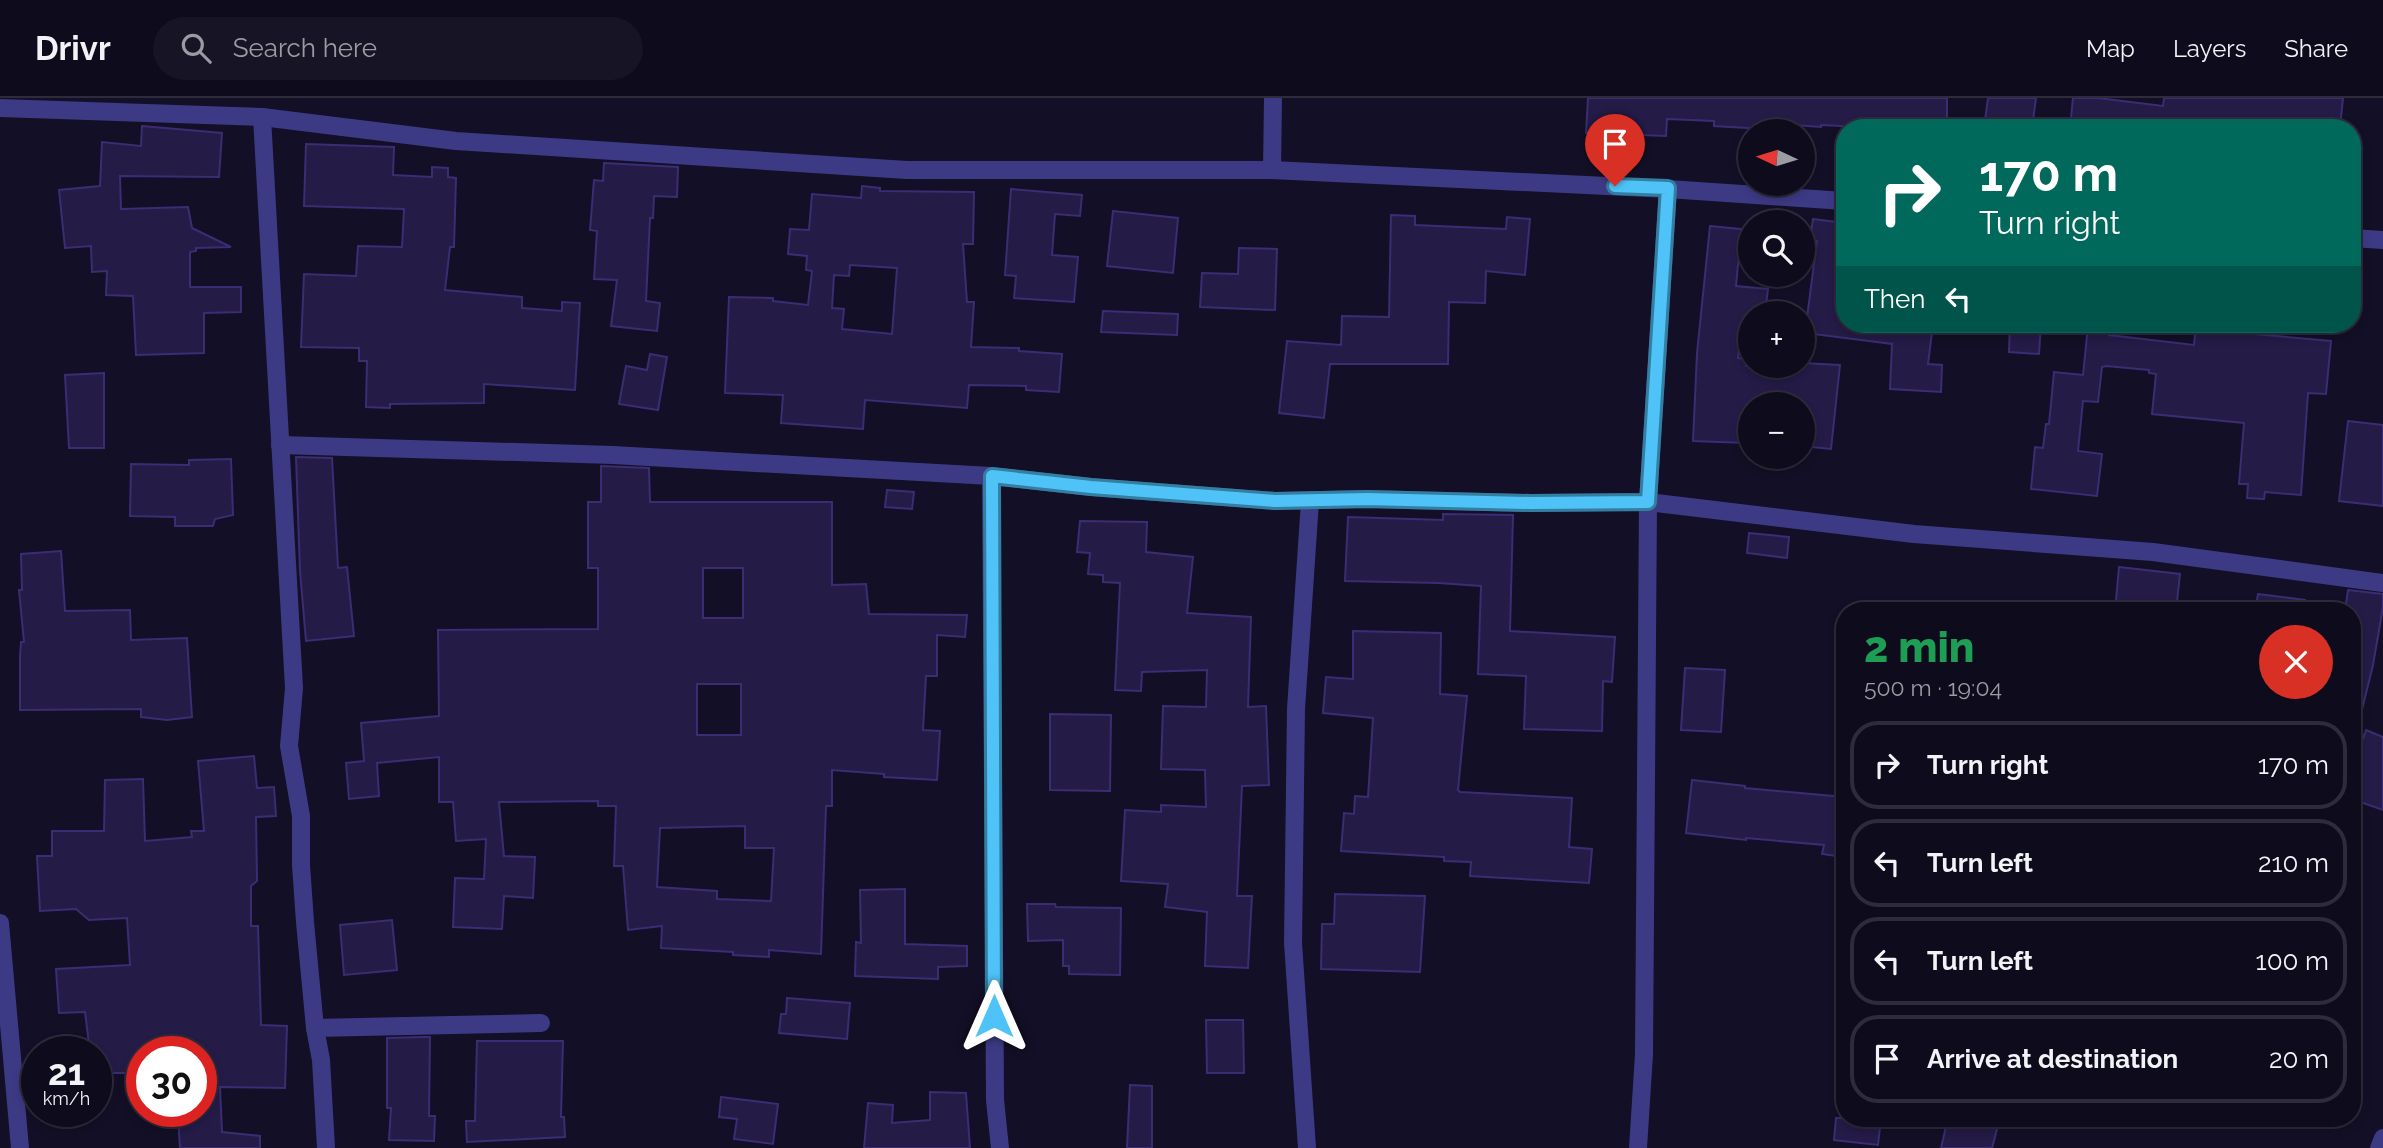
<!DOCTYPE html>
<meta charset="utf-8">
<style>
:root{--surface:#0e0b1c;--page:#171425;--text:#f1f3f6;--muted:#9b9ba3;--line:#2e2b3b}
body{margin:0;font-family:Raleway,sans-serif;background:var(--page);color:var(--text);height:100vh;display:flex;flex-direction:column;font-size:26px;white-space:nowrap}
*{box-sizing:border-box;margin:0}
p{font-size:23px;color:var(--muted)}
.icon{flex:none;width:38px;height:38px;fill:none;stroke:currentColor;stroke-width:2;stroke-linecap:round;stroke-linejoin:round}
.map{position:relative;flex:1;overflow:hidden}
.details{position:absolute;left:1836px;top:504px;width:525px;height:525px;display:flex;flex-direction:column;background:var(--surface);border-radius:28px;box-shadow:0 4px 10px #0003,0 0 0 2px var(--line)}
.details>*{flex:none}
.banner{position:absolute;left:1836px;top:21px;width:525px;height:214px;border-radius:28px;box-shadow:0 4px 10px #0003,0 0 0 2px var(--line);background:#00695c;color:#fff;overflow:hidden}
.needle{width:46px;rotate:274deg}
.controls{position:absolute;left:1738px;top:21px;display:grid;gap:14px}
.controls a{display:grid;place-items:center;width:77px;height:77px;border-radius:50%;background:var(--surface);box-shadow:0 4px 10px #0003,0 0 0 2px var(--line);font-size:35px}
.speed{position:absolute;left:21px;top:938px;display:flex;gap:14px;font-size:35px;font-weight:700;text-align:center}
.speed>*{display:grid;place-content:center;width:91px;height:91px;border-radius:50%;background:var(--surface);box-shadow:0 4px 10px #0003,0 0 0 2px var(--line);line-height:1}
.speed small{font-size:18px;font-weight:400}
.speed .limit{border:10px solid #d22;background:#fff;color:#111}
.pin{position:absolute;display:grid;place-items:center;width:60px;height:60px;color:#fff;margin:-72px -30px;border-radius:50% 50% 50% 0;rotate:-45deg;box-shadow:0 0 7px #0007}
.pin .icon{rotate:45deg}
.me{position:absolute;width:77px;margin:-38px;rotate:0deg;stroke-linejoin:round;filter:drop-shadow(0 0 5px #0008)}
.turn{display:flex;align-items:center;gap:24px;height:147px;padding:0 28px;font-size:32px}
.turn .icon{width:91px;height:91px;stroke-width:2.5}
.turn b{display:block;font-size:49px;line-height:60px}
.then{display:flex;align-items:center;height:66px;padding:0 28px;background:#0003;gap:14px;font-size:26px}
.round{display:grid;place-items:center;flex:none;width:74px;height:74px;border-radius:37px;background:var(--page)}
.overview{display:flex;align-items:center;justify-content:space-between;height:119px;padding:0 28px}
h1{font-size:42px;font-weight:800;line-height:52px;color:#1e9e55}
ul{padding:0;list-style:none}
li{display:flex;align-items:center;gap:21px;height:88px;margin:0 14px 10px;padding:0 14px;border:4px solid var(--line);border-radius:28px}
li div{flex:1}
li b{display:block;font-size:26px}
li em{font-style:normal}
header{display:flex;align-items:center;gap:42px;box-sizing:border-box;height:98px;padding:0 35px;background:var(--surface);border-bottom:2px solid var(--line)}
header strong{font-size:33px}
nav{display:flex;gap:38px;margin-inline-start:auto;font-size:24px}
.search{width:490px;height:63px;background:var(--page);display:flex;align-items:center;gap:18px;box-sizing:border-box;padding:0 24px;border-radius:38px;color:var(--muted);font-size:26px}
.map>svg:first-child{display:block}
.building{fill:#241b47;stroke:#3b2d73;stroke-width:2;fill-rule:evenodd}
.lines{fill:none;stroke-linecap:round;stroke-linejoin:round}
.minor{stroke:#3d3a85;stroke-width:18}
.route-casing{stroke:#337fa1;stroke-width:18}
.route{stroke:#4fc3f7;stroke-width:12}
</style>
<header>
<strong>Drivr</strong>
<div class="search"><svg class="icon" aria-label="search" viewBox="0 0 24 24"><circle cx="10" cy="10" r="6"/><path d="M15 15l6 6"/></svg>Search here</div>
<nav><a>Map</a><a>Layers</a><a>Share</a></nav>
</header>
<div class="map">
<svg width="2383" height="1050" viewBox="0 0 2383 1050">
<rect width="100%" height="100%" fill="#130f26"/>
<g class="building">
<path d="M1588,0h359v28l-84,1 -42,-2v2l-57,-4v6l-50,-3v-5l-47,-2 -1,17 -80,-3z"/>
<path d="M1988,0h48l-4,30h-48z"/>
<path d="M2073,0h25l65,8 1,-8h179l-3,30h-270z"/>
<path d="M142,28l80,7 -3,44 -99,-1 1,33 67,-2 4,21 39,19 -35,1v3l-6,1v35h51v25l-37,1v40l-68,2 -3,-59 -27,-1 1,-24 -15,1 -1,-26 -26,2 -6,-58 41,-4 2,-44 39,4z"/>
<path d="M306,46l88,3 -1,28 39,2v-10l16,1v9l8,1 -2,69h-4l-5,43 77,7v11l40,3v-9l18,1 -5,87 -91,-6v19l-94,1v4l-24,-1 1,-46h-8v-13l-58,-1 3,-73 52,2 2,-30 44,1 2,-38 -100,-3z"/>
<path d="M604,65l74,4 -1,30 -23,-1 -1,22h-3l-4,83 14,2 -3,28 -46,-5 6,-46 -23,-1 3,-48 -7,-1 4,-50 9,1z"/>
<path d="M862,88l18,2v3l94,1 -1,52h-10l4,58h7l-3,45 48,1v3l43,3 -3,38 -33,-2v-4l-57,-1 -2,23 -102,-8 -2,29 -82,-6 2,-28 -58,-2 4,-96 44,1v3l35,4 4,-34 -6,-1 1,-14 -19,-2 2,-25 19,1 3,-36 49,4zM850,167l47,3 -5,66 -50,-5 2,-20 -12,-1 2,-33 15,1z"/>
<path d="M1011,91l71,6 -2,21 -25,-2 -3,41 26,2 -4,45 -60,-4 2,-22 -11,-1z"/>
<path d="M1113,113l65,7 -5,55 -66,-7z"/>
<path d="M1391,117l24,1v9l91,4 1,-12 23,2 -5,56 -39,-4 -1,32 -36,-1 -1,62h-118l-6,54 -45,-5 8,-72 54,4 1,-29 47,1z"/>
<path d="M1813,121l31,4v101h89l-5,40 14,1 -1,27 -51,-3 2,-45 -87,-11 12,-92 -7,-1z"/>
<path d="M1710,128l40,4v25l-11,-1 -3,32 32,3 -3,24h-15v14l-9,-1 -3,32 9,1 -1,7h56v-3l38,2 -9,84 -29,-3v-42h-55l-1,39 -53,-2 4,-88z"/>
<path d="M1239,150l38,1 -2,61 -75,-3 2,-34 36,1z"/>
<path d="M1103,213l75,3 -1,21 -76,-3z"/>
<path d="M2010,226h31l-2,30 -30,-2z"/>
<path d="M2196,226h47v9l88,8 -5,53 -18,-1 -7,102 -36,-3 -1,7 -17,-1 1,-14h-9l5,-61 -92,-9 4,-40 -7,-1v-3l-43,-4 -4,1 -4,35 -15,-1 -5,50 24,3 -5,42 -66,-7 4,-42 8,1 3,-24h3l5,-52 29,3 5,-49 21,2v7l85,10z"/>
<path d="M650,256l17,3 -9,53 -39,-6 7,-38 21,4z"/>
<path d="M104,275v75h-35l-4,-73z"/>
<path d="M2348,323l35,4v81l-44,-5z"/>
<path d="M296,359l36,1 6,110 9,-1 7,69 -48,5 -6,-70z"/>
<path d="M231,361l2,56 -18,4 -2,7h-38v-9l-45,-1 1,-52 58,1v-5z"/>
<path d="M601,368l48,2 1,34h182v83l34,-1 3,30 98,1 -2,22 -28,-2v41h-11l-3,54 17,1 -3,49 -53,-3v-3l-52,-4v36h-6l-5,148 -52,-4v7l-36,-2v-3l-72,-4 1,-22 -34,4 -5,-64h-9l2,-60h-18v-5l-99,1 5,54 31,1 -2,41 -29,-2 -2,33 -49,-2 2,-49 29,1 2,-40 -30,2 -3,-39h-14v-45l-62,6 2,33 -30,3 -3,-36 18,-2 -3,-38 78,-7 -1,-86 160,-1v-61h-10v-66h13zM703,470h40v50h-40zM697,586h44v51h-44zM745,728v22h29l-3,53 -54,-2v-8l-60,-4 3,-59z"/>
<path d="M887,392l27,2 -2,17 -27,-2z"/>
<path d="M1443,416l70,1 -3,116 105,6 -3,45 -9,-1 -1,50 -78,-2 2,-53 -48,-2 3,-88 -42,-3 -94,-2 3,-64 95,3z"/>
<path d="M1080,423l67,1 -1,30 47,5 -6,56 64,4 -3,90 18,-1 3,79 -27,1 -5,110h15l-4,72 -43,-2 2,-54 -42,-5 3,-23 -47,-3 4,-71 36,2v-7l45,2 -1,-37 -44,-1 2,-63 43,1 1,-37 -65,2 -1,19 -26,-1 5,-107 -17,-1v-7l-15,-1 2,-21 -13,-1z"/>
<path d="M1749,435l40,4 -2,21 -40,-5z"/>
<path d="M61,453l4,60 65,-1 1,30 56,-2 5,79 -25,3 -26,-3v-8l-121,1v-54l1,-14h3l-5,-52h3l-1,-36z"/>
<path d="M2119,469l61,7 -4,37h-61z"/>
<path d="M2348,492l35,4v13l-10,58 -14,57h-7v-111h-7z"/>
<path d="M2258,496l47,6v11h-50z"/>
<path d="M1353,533l88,2 -1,61 27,2 -9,94 2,2 112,6 -3,49 23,2 -3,34 -119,-7 1,-14 -27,-1v-4l-103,-6 3,-38 10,1 1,-18 13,1 5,-79 -50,-5 3,-36 27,2z"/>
<path d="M1685,570l40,2 -4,62 -40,-2z"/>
<path d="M1050,616l61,1 -1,76 -60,-1z"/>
<path d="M2366,632l17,7v73l-31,-11v-29z"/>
<path d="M254,658l3,32 17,-1 2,29 -20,1 1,64 -6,5v40h7l3,99 26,1 -2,62 -65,-1 2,45 38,4v12h-80l-2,-30 23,-1v-65h-59v21h-37l-9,-14v-7h-6l-5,-40 -26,1 -3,-44 74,-4 -3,-47 -38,2 -13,-11 -36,2 -3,-55h15v-25h52l1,-51 38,-1 2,62 47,-4 -1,-6h13l-6,-70z"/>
<path d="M1692,682l53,6v2l99,9v60l-22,-3 2,-9 -78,-7v2l-60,-7z"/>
<path d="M905,791v55l62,2v20l-29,1v12l-83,-3 1,-34 5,1 -1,-53z"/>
<path d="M1335,796l90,2 -5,76 -99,-3 1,-45h12z"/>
<path d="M1027,806h28l1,3 65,1 -1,67 -51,-1v-8h-6v-26l-35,1z"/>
<path d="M392,822l5,50 -53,5 -4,-50z"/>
<path d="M787,900l63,5 -3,36 -68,-6 2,-19h5z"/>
<path d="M1206,922h37l1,53h-37z"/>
<path d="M423,939h7l-1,79h6l-1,25 -45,-1 2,-32h-4v-70z"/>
<path d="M477,943h86l-2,76h3l1,20 -98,5 -1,-21h9z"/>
<path d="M1130,987l22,1v62h-25z"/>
<path d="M930,994l36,1 4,55h-106l4,-45 25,2 -1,18 38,-3z"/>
<path d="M721,999l57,7 -5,40 -39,-5 3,-20 -18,-2z"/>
<path d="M1836,1020h45l-3,27 -44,-5z"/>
<path d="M1948,1020h52l-8,30h-51z"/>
</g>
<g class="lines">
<g class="minor">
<path d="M0,10l262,9 194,24 451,29h365l396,19 176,12"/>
<path d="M262,19l32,571 -5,58 12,70v49l4,57 10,106 6,32 5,88"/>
<path d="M1272,72l1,-72"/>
<path d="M2352,140l31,2"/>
<path d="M280,347l333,10 378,21 100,11 184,14 92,-2 164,4 117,-1 266,32 239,18 230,31"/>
<path d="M991,378l4,624 5,48"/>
<path d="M0,825l20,225"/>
<path d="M315,930l226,-5"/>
<path d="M1307,1050l-14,-205 3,-234 14,-208"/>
<path d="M1638,1050l6,-94 4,-552 20,-313"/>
<path d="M2379,1050l4,-10"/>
</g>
</g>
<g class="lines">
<defs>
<path id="route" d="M994,918l-2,-540 99,11 184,14 92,-2 164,4 117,-1 20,-314 -53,-2"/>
</defs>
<use href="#route" class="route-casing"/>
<use href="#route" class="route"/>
</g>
</svg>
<div class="controls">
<a><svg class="needle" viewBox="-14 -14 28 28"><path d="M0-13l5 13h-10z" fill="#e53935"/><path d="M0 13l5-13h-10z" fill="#9b9ba3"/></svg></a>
<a><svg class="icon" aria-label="search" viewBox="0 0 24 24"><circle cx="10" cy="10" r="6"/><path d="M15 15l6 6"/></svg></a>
<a>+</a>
<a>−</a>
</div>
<div class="speed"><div>21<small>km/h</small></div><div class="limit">30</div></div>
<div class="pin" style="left:1615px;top:88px;background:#d93025"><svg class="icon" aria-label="arrive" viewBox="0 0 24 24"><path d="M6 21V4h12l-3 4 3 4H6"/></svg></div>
<svg class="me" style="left:994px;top:918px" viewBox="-20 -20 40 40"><path d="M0-17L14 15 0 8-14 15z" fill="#4fc3f7" stroke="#fff" stroke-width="4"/></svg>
<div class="banner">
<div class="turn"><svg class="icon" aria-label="right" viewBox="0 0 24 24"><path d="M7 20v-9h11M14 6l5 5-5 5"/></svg><div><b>170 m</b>Turn right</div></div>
<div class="then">Then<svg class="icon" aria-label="left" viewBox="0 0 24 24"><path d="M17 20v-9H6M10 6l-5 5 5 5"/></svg></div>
</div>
<section class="details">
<div class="overview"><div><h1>2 min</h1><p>500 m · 19:04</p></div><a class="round" style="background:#d93025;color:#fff"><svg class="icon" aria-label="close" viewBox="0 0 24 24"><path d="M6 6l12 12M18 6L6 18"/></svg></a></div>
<ul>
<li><svg class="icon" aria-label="right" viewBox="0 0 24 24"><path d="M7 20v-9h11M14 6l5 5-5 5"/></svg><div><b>Turn right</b></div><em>170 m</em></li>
<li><svg class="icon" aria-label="left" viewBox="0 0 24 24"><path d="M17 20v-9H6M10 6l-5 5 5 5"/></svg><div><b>Turn left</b></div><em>210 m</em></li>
<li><svg class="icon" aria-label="left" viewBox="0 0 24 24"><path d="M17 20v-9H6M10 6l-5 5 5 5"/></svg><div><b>Turn left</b></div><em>100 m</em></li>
<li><svg class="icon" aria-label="arrive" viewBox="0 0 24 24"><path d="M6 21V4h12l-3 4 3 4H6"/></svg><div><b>Arrive at destination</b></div><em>20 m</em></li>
</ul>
</section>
</div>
